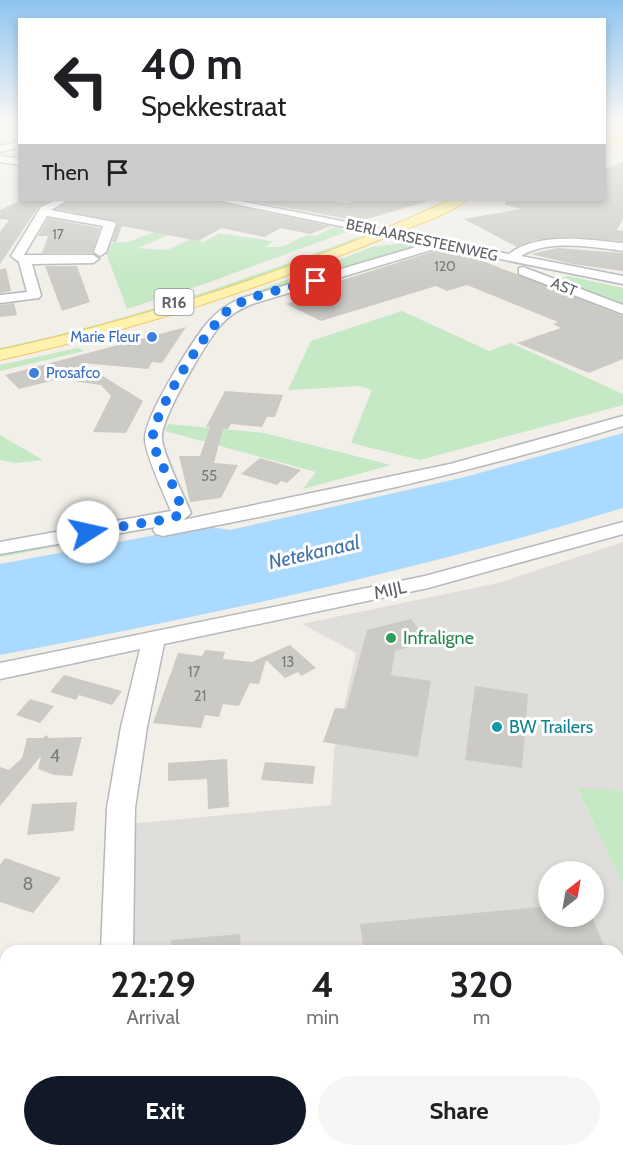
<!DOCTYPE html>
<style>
:root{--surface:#fff;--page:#f6f6f6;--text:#202124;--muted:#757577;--accent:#111827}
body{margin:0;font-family:Cabin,sans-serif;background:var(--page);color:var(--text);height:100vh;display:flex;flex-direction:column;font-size:22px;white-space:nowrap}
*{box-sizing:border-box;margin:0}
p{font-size:20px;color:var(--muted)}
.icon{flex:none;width:33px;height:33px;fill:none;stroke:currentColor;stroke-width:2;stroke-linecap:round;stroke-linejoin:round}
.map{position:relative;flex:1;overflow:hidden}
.sheet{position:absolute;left:0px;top:945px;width:624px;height:212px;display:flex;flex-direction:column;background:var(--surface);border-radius:18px 18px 0 0;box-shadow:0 3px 9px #0003}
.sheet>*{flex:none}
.banner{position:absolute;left:18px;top:18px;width:588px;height:183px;border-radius:0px;box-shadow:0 3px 9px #0003;background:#fff;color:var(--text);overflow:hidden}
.needle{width:39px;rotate:31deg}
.fabs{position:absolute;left:538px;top:861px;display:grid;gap:12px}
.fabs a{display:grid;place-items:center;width:66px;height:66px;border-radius:50%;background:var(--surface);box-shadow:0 3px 9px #0003;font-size:30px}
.pin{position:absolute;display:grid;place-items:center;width:51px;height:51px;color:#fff;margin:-26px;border-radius:12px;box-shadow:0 3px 9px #0006}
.me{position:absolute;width:66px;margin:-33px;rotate:80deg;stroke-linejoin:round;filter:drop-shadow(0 0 4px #0008)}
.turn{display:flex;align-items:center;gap:21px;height:126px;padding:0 24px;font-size:27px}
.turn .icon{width:78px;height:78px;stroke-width:2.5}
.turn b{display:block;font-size:42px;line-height:51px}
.then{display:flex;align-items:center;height:57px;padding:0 24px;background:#0003;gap:12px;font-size:22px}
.eta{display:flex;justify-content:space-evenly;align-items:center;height:102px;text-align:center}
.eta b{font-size:36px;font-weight:800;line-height:42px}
.primary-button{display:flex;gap:12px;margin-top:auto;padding:12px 24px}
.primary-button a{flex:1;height:69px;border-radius:36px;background:var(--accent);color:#fff;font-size:24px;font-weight:800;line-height:69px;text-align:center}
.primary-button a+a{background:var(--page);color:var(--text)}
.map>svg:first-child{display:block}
.industrial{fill:#e0deda;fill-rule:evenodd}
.green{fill:#c5e8c5}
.water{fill:#aadaff}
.building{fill:#cccac5}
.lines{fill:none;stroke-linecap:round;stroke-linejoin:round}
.minor-casing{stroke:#b5b8bc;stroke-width:3}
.major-casing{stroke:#f2c960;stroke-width:2}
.minor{fill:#fff;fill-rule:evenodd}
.major{fill:#fff2af;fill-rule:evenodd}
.route{stroke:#1a73e8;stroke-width:10;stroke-dasharray:0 18}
.shop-dot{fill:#3f7fe0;stroke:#fff;stroke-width:2}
.leisure-dot{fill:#2e9e5b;stroke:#fff;stroke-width:2}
.culture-dot{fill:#0f9aa8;stroke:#fff;stroke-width:2}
.labels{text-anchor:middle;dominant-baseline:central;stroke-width:6;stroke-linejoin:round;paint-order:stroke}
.far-number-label{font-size:14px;fill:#7a7d7f}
.far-street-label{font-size:15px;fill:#5f6368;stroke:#fff}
.far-shop-label{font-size:15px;fill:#366cbe;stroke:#fff;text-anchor:end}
.number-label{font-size:15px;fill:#7a7d7f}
.shield{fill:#fff;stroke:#8f9295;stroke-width:1.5}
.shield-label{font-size:16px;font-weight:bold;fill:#5f6368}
.street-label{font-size:18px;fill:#5f6368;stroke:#fff}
.leisure-label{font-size:18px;fill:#27864d;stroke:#fff;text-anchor:start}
.culture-label{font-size:18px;fill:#0d838f;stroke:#fff;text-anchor:start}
.near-number-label{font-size:18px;fill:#7a7d7f}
.water-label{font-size:20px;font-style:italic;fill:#4174aa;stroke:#fff}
</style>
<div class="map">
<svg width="623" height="1156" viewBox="0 0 623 1156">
<rect width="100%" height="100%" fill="#f1efe8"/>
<path class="industrial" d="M623,542v249l-46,-2 46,96v267l-7,-1 2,-200h-484l-6,-127 203,-19 3,-54 22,-98 -54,-29 196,-41zM549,872h45v44h-45z"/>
<g class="green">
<path d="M334,227l15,4 -139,51 -83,27 -21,-56v-10l22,-1 34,-13 13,3 -37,16 29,2 24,-11 13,3 15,-9 54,8 -7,6h16l24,-12 10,1z"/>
<path d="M356,238l3,1 -23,9 -7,5 -130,48 -199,52v-5c123,-25 239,-66 356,-110z"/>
<path d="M404,243l19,3 -163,48 -5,-2 117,-45z"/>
<path d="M568,276l55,12v18l-67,-26z"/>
<path d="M402,311l87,40 22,-8 112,51v11l-203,55 -69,-17 21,-53 -12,-4 -72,4 23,-49z"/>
<path d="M78,348l6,3 -84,20v-6z"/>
<path d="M168,424l96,9 127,32 -88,24 13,-17 -151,-41z"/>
<path d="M0,435l5,3 38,22 -28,3 -15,-3z"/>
<path d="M173,525l-173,32v-5l111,-20z"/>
<path d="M577,788l46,3v94z"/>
</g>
<path class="water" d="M623,433v75c-204,62 -414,108 -623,147v-91l204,-38 26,4 235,-53z"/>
<g class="building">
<path d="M623,162v56l-6,12 6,1v10l-59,-4 -30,3 -17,7 -53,-28 57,-10 -16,-4 1,-5h98v-31z"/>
<path d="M21,200h31l-13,6 -39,58v-32l9,-12 -9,-1v-9z"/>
<path d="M70,200h144l2,2 115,24 -21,8 -29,-6 -17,9 -42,-9 -24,13 -76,-15 -6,16h-4l6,-20 -61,-13z"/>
<path d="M244,200h80l23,3 10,-3h68v2l-65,19z"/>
<path d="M48,218l52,10 -8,25h-50l6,-17h-10z"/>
<path d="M557,248l66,5v18l-51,-7 -41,-10z"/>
<path d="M441,249l24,5 158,62v43l-34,14 -72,-30 44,-15 -8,-4 5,-2 -91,-37 -20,6 -11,-5 -115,35 -35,-17 23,-7 -8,-4z"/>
<path d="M45,266h32l13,36 -28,9z"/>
<path d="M6,268l5,23 -11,2v-24z"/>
<path d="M14,303l3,12 -17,2v-12z"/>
<path d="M186,327l-24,36 -10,-1 -4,7 -66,-6 61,38 -17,32 -33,-1 18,-36 -10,-11 -42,-6 -40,10 -14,-14z"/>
<path d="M225,391l58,4 -8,22h-8l-5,10 -31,-3 -3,5h-5l-9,34 24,2 -17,33 -31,4 -11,-46h21l10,-29h-4z"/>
<path d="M260,458l41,12 -14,13 -6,-2 -4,4 -36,-11z"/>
<path d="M411,619l17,23 -33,9 -4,24 40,6 -13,76 -95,-15 12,-34 11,1 21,-79z"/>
<path d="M290,645l26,23 -15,8 -3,-4 -13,6 -19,-18 -7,24 -9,-1 -11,23 -16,-2 -4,13 -14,-2 -4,13 -48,-5 25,-70 24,3 3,-6 20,2 -2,7 29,3z"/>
<path d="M64,675l58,16 -10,14 -33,-10 -3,5 -26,-8z"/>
<path d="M475,686l53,8 -6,74 -57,-8z"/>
<path d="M30,699l24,7 -14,17 -24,-8z"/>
<path d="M46,735l3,3 33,-1 -10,39 -18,-1 -16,-6 3,-13 -41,50v-39l9,3 13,-12 5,-20h16z"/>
<path d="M227,759l2,48 -21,2 -1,-30 -39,2v-18z"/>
<path d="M265,762l50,4 -2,18 -52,-4z"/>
<path d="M77,802l-3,29 -47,4 5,-31z"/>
<path d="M5,858l56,20 -28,35 -33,-11v-37z"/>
<path d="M549,906v10h43l14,35h-242l-4,-27z"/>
<path d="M240,934l1,17h-70v-11z"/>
</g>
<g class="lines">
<defs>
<g id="minor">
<path d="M3,120h12l-15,8v-6z"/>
<rect x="604" y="120" width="19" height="4"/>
<path d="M20,141v6l-20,5v-6z"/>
<path d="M0,156l20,3v6l-20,-3z"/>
<path d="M56,200h12l-17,10 63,12 2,2 -10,28 -6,4 -6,-4 9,-26 -56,-10 -23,39h69l6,4 -6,4 -61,1 9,31 -2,3 -39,5v-8l27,-3 -8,-30 -8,-6 30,-49z"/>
<path d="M216,200h19l274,54c29,-23 80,-14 114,-11v8c-30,-4 -75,-12 -102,5l102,20v8l-182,-37 -189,57c-14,6 -24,12 -34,24 -13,17 -58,91 -56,111 1,15 22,57 29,74l-8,7 267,-56 173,-48v10c-151,47 -305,80 -460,110l-7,-2 -3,-4 2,-3 -155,27v-12l171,-31c-6,-15 -27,-59 -26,-73 0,-22 48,-99 64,-117 10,-11 19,-17 33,-23l184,-54z"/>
<path d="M523,267l100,38v9l-104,-40v-6z"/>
<path d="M623,522v12l-195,54 -264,56 -17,83 -12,81 -2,143h-32l6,-143 14,-81 19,-78 -140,30v-16l425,-87z"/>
<rect x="94" y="1150" width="36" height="6"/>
</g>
<g id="major">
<path d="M623,133v7l-19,6v-7z"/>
<path d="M450,200h16c-12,13 -61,29 -79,37 -126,51 -254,94 -387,123v-10c154,-34 307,-84 450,-150z"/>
</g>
</defs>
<use href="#minor" class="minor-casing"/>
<use href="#major" class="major-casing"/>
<use href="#minor" class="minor"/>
<use href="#major" class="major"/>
</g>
<linearGradient id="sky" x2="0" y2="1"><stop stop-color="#8fc3f1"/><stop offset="0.43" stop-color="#f9f8f5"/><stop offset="1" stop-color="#f9f8f5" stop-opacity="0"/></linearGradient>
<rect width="623" height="282" fill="url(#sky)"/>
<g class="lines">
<path class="route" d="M88,532l86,-14 7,-5c-1,-25 -24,-48 -28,-73 -4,-23 59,-120 79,-133 24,-14 57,-19 84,-26"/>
</g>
<g class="shop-dot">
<circle cx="152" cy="337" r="6"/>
<circle cx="34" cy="373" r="6"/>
</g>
<circle class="leisure-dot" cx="391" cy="638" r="6"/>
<circle class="culture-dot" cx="497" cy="727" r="6"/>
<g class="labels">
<g class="far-number-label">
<text x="58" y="234">17</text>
<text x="445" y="266">120</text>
</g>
<g class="far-street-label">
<text transform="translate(422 240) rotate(12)">BERLAARSESTEENWEG</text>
<text transform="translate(564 287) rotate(22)">AST</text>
</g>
<g class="far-shop-label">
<text x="140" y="337">Marie Fleur</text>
<text x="46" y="373" text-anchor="start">Prosafco</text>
</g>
<g class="number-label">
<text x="209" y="476">55</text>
<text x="288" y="662">13</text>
<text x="194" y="672">17</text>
<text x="200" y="696">21</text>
</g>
<rect class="shield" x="154.5" y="289" width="39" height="26" rx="4.5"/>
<g class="shield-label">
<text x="174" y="302">R16</text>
</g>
<g class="street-label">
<text transform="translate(390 590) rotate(-12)">MIJL</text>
</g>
<g class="leisure-label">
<text x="403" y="638">Infraligne</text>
</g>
<g class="culture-label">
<text x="509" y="727">BW Trailers</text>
</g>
<g class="near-number-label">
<text x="55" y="756">4</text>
<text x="28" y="884">8</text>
</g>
<g class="water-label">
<text transform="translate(314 552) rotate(-13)">Netekanaal</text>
</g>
</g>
</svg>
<div class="fabs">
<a><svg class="needle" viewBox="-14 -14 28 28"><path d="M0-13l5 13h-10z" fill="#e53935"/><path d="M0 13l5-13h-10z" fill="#757577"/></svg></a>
</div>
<div class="pin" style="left:316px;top:281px;background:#d93025"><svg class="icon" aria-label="arrive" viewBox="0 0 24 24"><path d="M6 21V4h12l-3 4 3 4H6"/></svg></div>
<svg class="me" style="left:88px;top:532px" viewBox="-20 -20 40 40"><circle r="19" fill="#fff"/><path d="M0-13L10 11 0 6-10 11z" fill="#1a73e8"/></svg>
<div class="banner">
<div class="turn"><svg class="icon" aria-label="left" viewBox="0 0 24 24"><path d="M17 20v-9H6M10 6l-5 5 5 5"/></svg><div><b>40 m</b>Spekkestraat</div></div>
<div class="then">Then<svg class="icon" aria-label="arrive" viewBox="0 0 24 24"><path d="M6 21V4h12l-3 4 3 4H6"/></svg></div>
</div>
<section class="sheet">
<div class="eta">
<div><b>22:29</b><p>Arrival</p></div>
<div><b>4</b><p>min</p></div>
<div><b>320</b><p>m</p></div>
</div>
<div class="primary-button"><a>Exit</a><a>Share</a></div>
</section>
</div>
